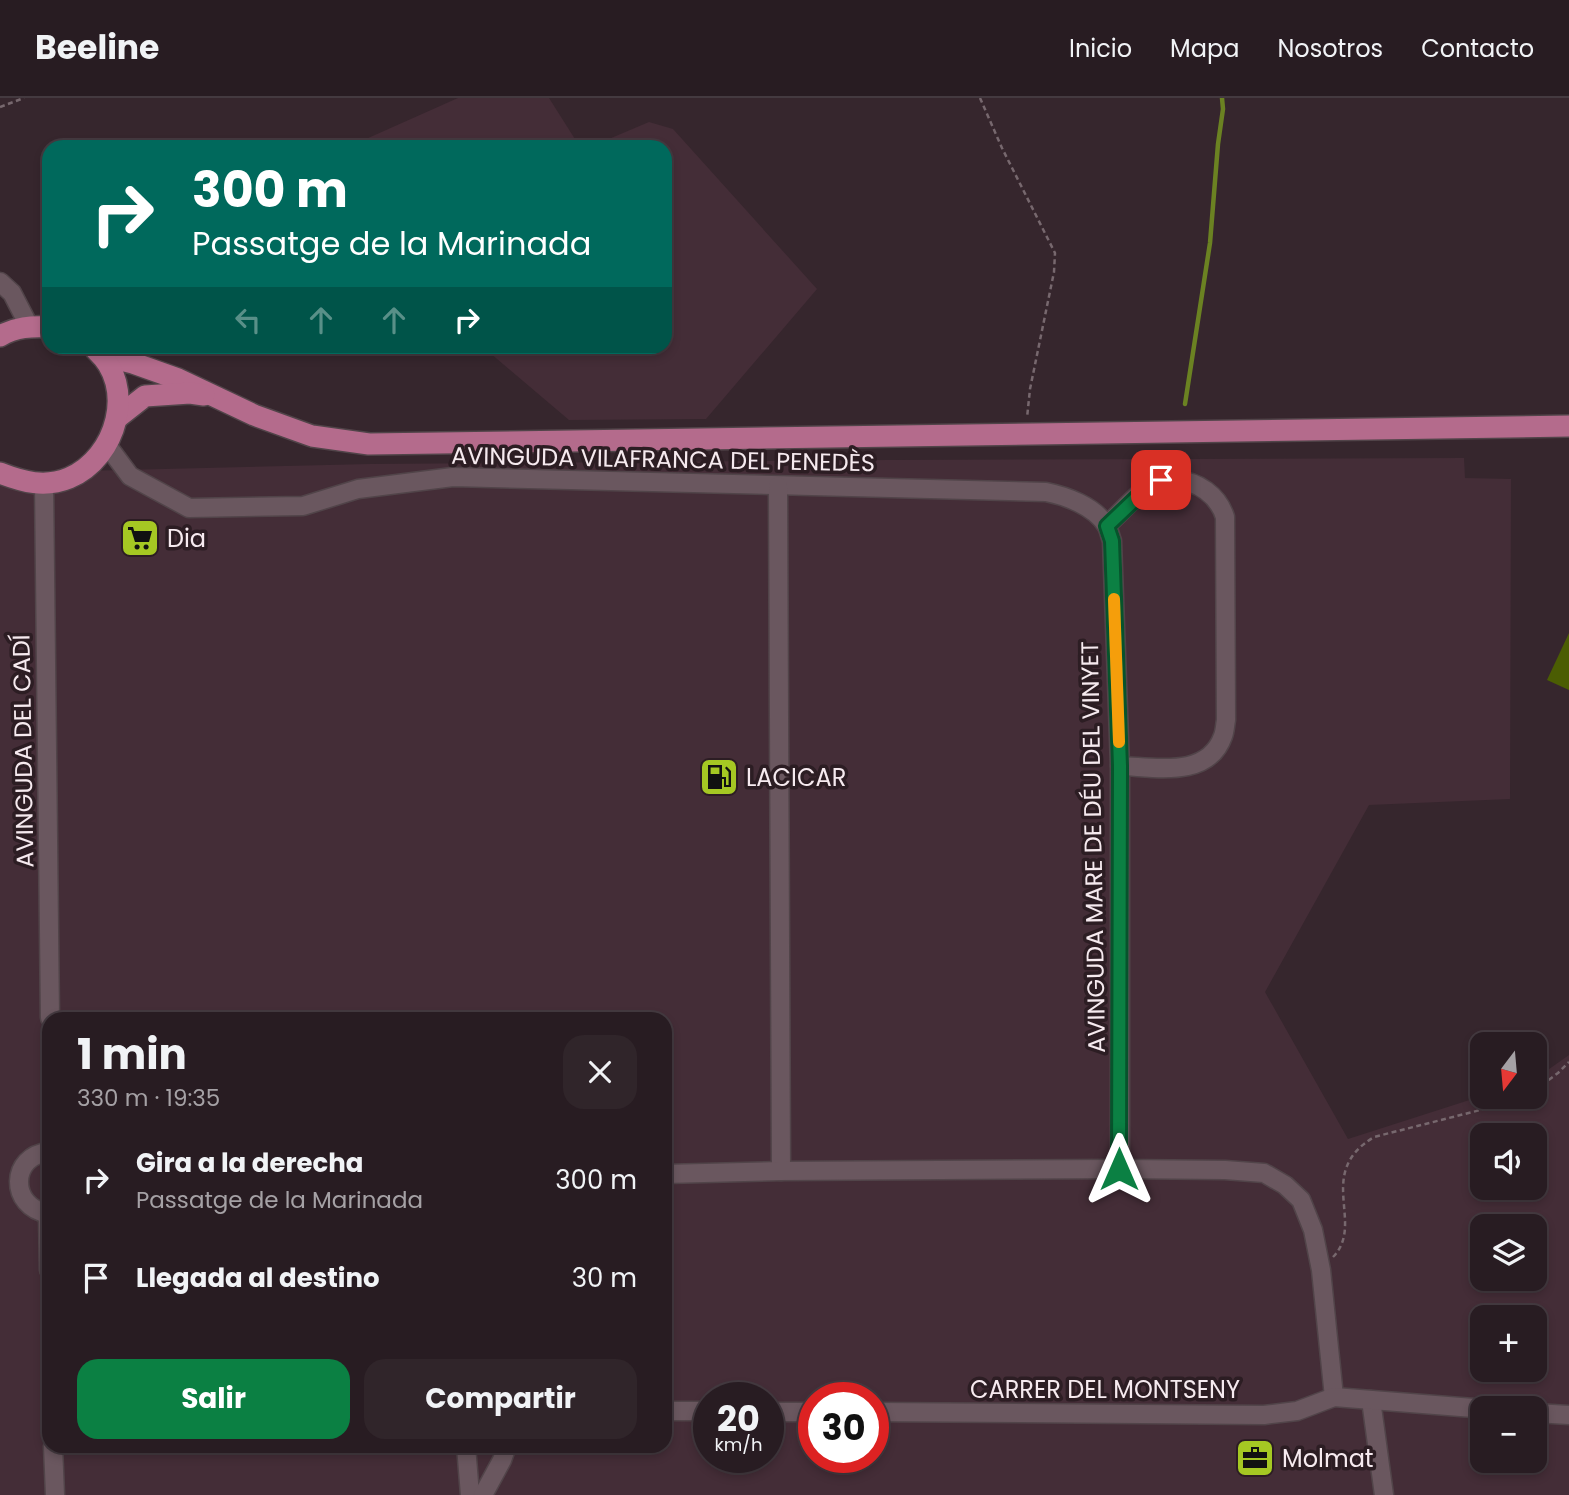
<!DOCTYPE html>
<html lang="es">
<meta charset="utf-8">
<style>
:root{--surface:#281c22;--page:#30252a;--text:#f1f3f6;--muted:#a5a1a5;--line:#443a40;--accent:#0b8043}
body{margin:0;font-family:Poppins,sans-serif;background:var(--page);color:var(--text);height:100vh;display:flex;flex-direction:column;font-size:26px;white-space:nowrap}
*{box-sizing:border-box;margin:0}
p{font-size:23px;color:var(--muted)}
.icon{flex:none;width:38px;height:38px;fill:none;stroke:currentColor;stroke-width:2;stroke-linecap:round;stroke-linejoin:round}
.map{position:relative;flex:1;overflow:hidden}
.side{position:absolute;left:42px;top:914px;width:630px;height:441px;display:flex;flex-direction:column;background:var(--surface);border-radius:21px;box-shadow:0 4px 10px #0003,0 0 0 2px var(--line)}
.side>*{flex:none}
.hud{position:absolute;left:42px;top:42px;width:630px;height:214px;border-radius:21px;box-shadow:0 4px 10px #0003,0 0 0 2px var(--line);background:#00695c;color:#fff;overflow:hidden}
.needle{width:46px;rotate:196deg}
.tools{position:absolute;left:1470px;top:934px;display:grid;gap:14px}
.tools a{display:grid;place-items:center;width:77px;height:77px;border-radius:14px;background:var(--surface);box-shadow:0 4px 10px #0003,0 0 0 2px var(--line);font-size:35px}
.speed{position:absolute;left:693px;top:1284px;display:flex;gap:14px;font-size:35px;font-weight:700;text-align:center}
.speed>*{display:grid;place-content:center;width:91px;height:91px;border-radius:50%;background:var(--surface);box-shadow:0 4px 10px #0003,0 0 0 2px var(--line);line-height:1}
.speed small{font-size:18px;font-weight:400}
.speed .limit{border:10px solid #d22;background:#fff;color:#111}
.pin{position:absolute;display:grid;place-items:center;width:60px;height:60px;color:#fff;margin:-30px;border-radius:14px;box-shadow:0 4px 10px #0006}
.me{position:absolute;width:77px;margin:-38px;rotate:0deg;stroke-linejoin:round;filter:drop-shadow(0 0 5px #0008)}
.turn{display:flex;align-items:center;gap:24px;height:147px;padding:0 35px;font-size:32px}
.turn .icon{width:91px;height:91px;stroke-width:2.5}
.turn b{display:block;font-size:49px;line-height:60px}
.lanes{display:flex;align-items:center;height:66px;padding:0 35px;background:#0003;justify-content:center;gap:35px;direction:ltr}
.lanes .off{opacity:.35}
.round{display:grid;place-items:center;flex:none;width:74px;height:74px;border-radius:21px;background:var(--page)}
.overview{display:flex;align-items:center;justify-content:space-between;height:119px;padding:0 35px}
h1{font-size:42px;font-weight:700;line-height:52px}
.cta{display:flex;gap:14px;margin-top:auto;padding:14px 35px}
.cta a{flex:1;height:80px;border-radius:21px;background:var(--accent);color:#fff;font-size:28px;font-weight:700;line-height:80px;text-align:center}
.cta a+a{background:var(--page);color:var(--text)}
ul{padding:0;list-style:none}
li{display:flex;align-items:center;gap:21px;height:98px;padding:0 35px}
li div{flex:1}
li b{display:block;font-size:26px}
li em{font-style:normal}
header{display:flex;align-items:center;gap:42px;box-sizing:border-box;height:98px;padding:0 35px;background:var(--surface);border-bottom:2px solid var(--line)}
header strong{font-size:33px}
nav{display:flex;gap:38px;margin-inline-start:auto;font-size:24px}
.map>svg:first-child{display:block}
.built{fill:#442d37;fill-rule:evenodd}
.green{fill:#4b5d03}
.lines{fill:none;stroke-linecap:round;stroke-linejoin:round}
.stream{stroke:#6b8222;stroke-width:4.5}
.street-casing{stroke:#514449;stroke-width:21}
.primary-casing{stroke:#514449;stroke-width:24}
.path{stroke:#77686e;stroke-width:2.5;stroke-dasharray:5 3.5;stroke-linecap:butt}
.street{stroke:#6a575f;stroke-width:18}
.primary{stroke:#b46b8c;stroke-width:21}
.route-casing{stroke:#07532c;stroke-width:18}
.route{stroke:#0b8043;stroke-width:12}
.slow{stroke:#f59e0b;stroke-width:12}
.labels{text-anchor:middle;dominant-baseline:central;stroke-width:7;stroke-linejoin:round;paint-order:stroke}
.street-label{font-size:24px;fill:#f6eaef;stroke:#2c1d23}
.poi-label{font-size:24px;fill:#f6eaef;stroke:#2c1d23;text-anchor:start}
</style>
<header>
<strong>Beeline</strong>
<nav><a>Inicio</a><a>Mapa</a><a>Nosotros</a><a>Contacto</a></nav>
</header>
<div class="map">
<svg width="1569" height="1397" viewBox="0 0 1569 1397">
<rect width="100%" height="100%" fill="#36262d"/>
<g class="built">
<path d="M458,0h91l31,49h-232z"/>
<path d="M649,24l24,7 144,160 -111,130 -137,1 -86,-73 182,-1v-199h-75z"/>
<path d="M1464,360l1,20 46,1 -1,320 -141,6 -104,187 83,147 134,-43 53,1v-18l34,-24v440h-1569v-1022l370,-9 519,-4zM49,920h616v428h-616zM1482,1038h53v52h-53zM1482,1129h53v52h-53zM1482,1220h53v52h-53zM709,1300h59v60h-59zM814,1300h59v60h-59zM1482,1311h53v52h-53z"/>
</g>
<path class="green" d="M1569,535v57l-22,-10z"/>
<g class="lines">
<path class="stream" d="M1185,306l25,-161 8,-99 5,-35 -1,-11"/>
<defs>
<g id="street">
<path d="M0,184l12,11 17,33"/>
<path d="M107,347l23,31 59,32 114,-2 55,-17 95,-12 593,15c20,4 48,14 60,33 3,4 4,11 6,16l8,225v403"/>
<path d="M44,385l6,535"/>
<path d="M778,388l3,685"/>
<path d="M1107,427c16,-14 32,-35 51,-44 5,-2 11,-1 17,-1 23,1 43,15 50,37l1,203c-1,5 -1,11 -3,16 -15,43 -68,31 -103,30"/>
<path d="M49,1054c-39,3 -41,55 0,62"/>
<path d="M665,1076l116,-3 339,-2 105,1 39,3 21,12 16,15 12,30 8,40 13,127"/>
<path d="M48,1116l1,56"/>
<path d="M1371,1302l13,95"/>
<path d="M665,1313h44"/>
<path d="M768,1314h46"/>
<path d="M873,1314l391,3 33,-4 37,-14 152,12"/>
<path d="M1535,1315l34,2"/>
<path d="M53,1348l2,49"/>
<path d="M466,1348l4,49"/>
<path d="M483,1397l19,-35 5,-14"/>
</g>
<g id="primary">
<path d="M0,238c16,-9 31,-10 49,-9"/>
<path d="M101,257l32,8 45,16 76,36 58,21 57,8 1200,-18"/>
<path d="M117,320l28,-22 45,-3 14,2"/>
<path d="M0,375c23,9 45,15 69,5 48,-20 68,-92 27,-128"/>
</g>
</defs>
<use href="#street" class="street-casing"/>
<use href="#primary" class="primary-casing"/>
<g class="path">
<path d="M980,0l22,50 53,105 -1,19 -24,117 -3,29"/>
<path d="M0,9l24,-9"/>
<path d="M1535,992l23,-17 11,-11"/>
<path d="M1333,1159c33,-34 -19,-84 41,-120l130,-33 16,-7"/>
</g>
<use href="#street" class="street"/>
<use href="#primary" class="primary"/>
</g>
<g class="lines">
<defs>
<path id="route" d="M1119,1071l1,-403 -8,-225 -5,-15 42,-40 12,-6"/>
</defs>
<use href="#route" class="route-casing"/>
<use href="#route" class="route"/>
<path class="slow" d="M1114,501l5,143"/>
</g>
<defs>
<symbol id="supermarket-square" viewBox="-11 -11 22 22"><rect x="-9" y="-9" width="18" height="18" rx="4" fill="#a5c823" stroke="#2c1d23"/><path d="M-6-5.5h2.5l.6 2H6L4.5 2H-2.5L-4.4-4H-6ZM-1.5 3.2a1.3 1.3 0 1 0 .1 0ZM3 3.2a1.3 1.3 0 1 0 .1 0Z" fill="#111"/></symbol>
<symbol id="fuel-square" viewBox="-11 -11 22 22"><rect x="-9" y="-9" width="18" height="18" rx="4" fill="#a5c823" stroke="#2c1d23"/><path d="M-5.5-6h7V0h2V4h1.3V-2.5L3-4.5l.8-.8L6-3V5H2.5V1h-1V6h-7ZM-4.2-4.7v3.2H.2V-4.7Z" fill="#111"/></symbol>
<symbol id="office-square" viewBox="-11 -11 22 22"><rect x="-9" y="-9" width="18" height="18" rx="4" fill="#a5c823" stroke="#2c1d23"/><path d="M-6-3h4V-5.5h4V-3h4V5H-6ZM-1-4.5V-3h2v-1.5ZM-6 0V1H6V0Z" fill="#111"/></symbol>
</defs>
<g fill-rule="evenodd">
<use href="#supermarket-square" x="118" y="418" width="44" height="44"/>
<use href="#fuel-square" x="697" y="657" width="44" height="44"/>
<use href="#office-square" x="1233" y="1338" width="44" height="44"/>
</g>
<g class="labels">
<g class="street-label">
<text transform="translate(663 361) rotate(1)">AVINGUDA VILAFRANCA DEL PENEDÈS</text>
<text transform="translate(23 653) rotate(-91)">AVINGUDA DEL CADÍ</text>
<text transform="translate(1093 749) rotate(-91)">AVINGUDA MARE DE DÉU DEL VINYET</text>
<text x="1105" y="1291">CARRER DEL MONTSENY</text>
</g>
<g class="poi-label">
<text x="167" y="440">Dia</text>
<text x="746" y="679">LACICAR</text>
<text x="1282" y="1360">Molmat</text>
</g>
</g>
</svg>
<div class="tools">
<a><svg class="needle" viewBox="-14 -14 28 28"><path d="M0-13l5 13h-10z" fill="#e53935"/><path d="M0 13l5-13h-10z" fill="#a5a1a5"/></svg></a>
<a><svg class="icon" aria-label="sound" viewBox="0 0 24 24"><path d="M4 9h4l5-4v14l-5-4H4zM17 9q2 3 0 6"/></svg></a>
<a><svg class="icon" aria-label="layers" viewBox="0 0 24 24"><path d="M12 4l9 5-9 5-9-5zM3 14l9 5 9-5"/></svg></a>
<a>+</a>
<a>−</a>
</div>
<div class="speed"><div>20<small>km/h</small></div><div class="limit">30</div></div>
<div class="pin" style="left:1161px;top:382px;background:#d93025"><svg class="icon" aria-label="arrive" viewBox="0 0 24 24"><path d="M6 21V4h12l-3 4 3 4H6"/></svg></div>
<svg class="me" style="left:1119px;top:1071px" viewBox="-20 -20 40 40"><path d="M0-17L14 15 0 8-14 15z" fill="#0b8043" stroke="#fff" stroke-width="4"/></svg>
<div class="hud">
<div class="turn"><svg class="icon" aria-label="right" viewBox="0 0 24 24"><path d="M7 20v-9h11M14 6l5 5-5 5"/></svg><div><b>300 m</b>Passatge de la Marinada</div></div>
<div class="lanes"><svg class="icon off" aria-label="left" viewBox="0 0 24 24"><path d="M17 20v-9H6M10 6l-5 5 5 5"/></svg><svg class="icon off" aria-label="ahead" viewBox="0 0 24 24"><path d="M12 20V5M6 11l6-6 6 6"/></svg><svg class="icon off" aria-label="ahead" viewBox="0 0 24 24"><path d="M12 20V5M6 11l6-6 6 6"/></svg><svg class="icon" aria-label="right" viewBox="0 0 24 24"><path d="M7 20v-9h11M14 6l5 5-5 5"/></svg></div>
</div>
<section class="side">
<div class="overview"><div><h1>1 min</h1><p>330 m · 19:35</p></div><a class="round"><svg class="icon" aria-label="close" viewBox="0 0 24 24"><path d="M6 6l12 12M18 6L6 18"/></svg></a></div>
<ul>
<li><svg class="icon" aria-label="right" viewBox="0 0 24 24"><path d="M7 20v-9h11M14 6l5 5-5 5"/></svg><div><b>Gira a la derecha</b><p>Passatge de la Marinada</p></div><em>300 m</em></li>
<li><svg class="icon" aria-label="arrive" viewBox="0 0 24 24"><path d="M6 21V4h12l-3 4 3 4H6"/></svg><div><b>Llegada al destino</b></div><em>30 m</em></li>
</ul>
<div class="cta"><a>Salir</a><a>Compartir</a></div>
</section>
</div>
